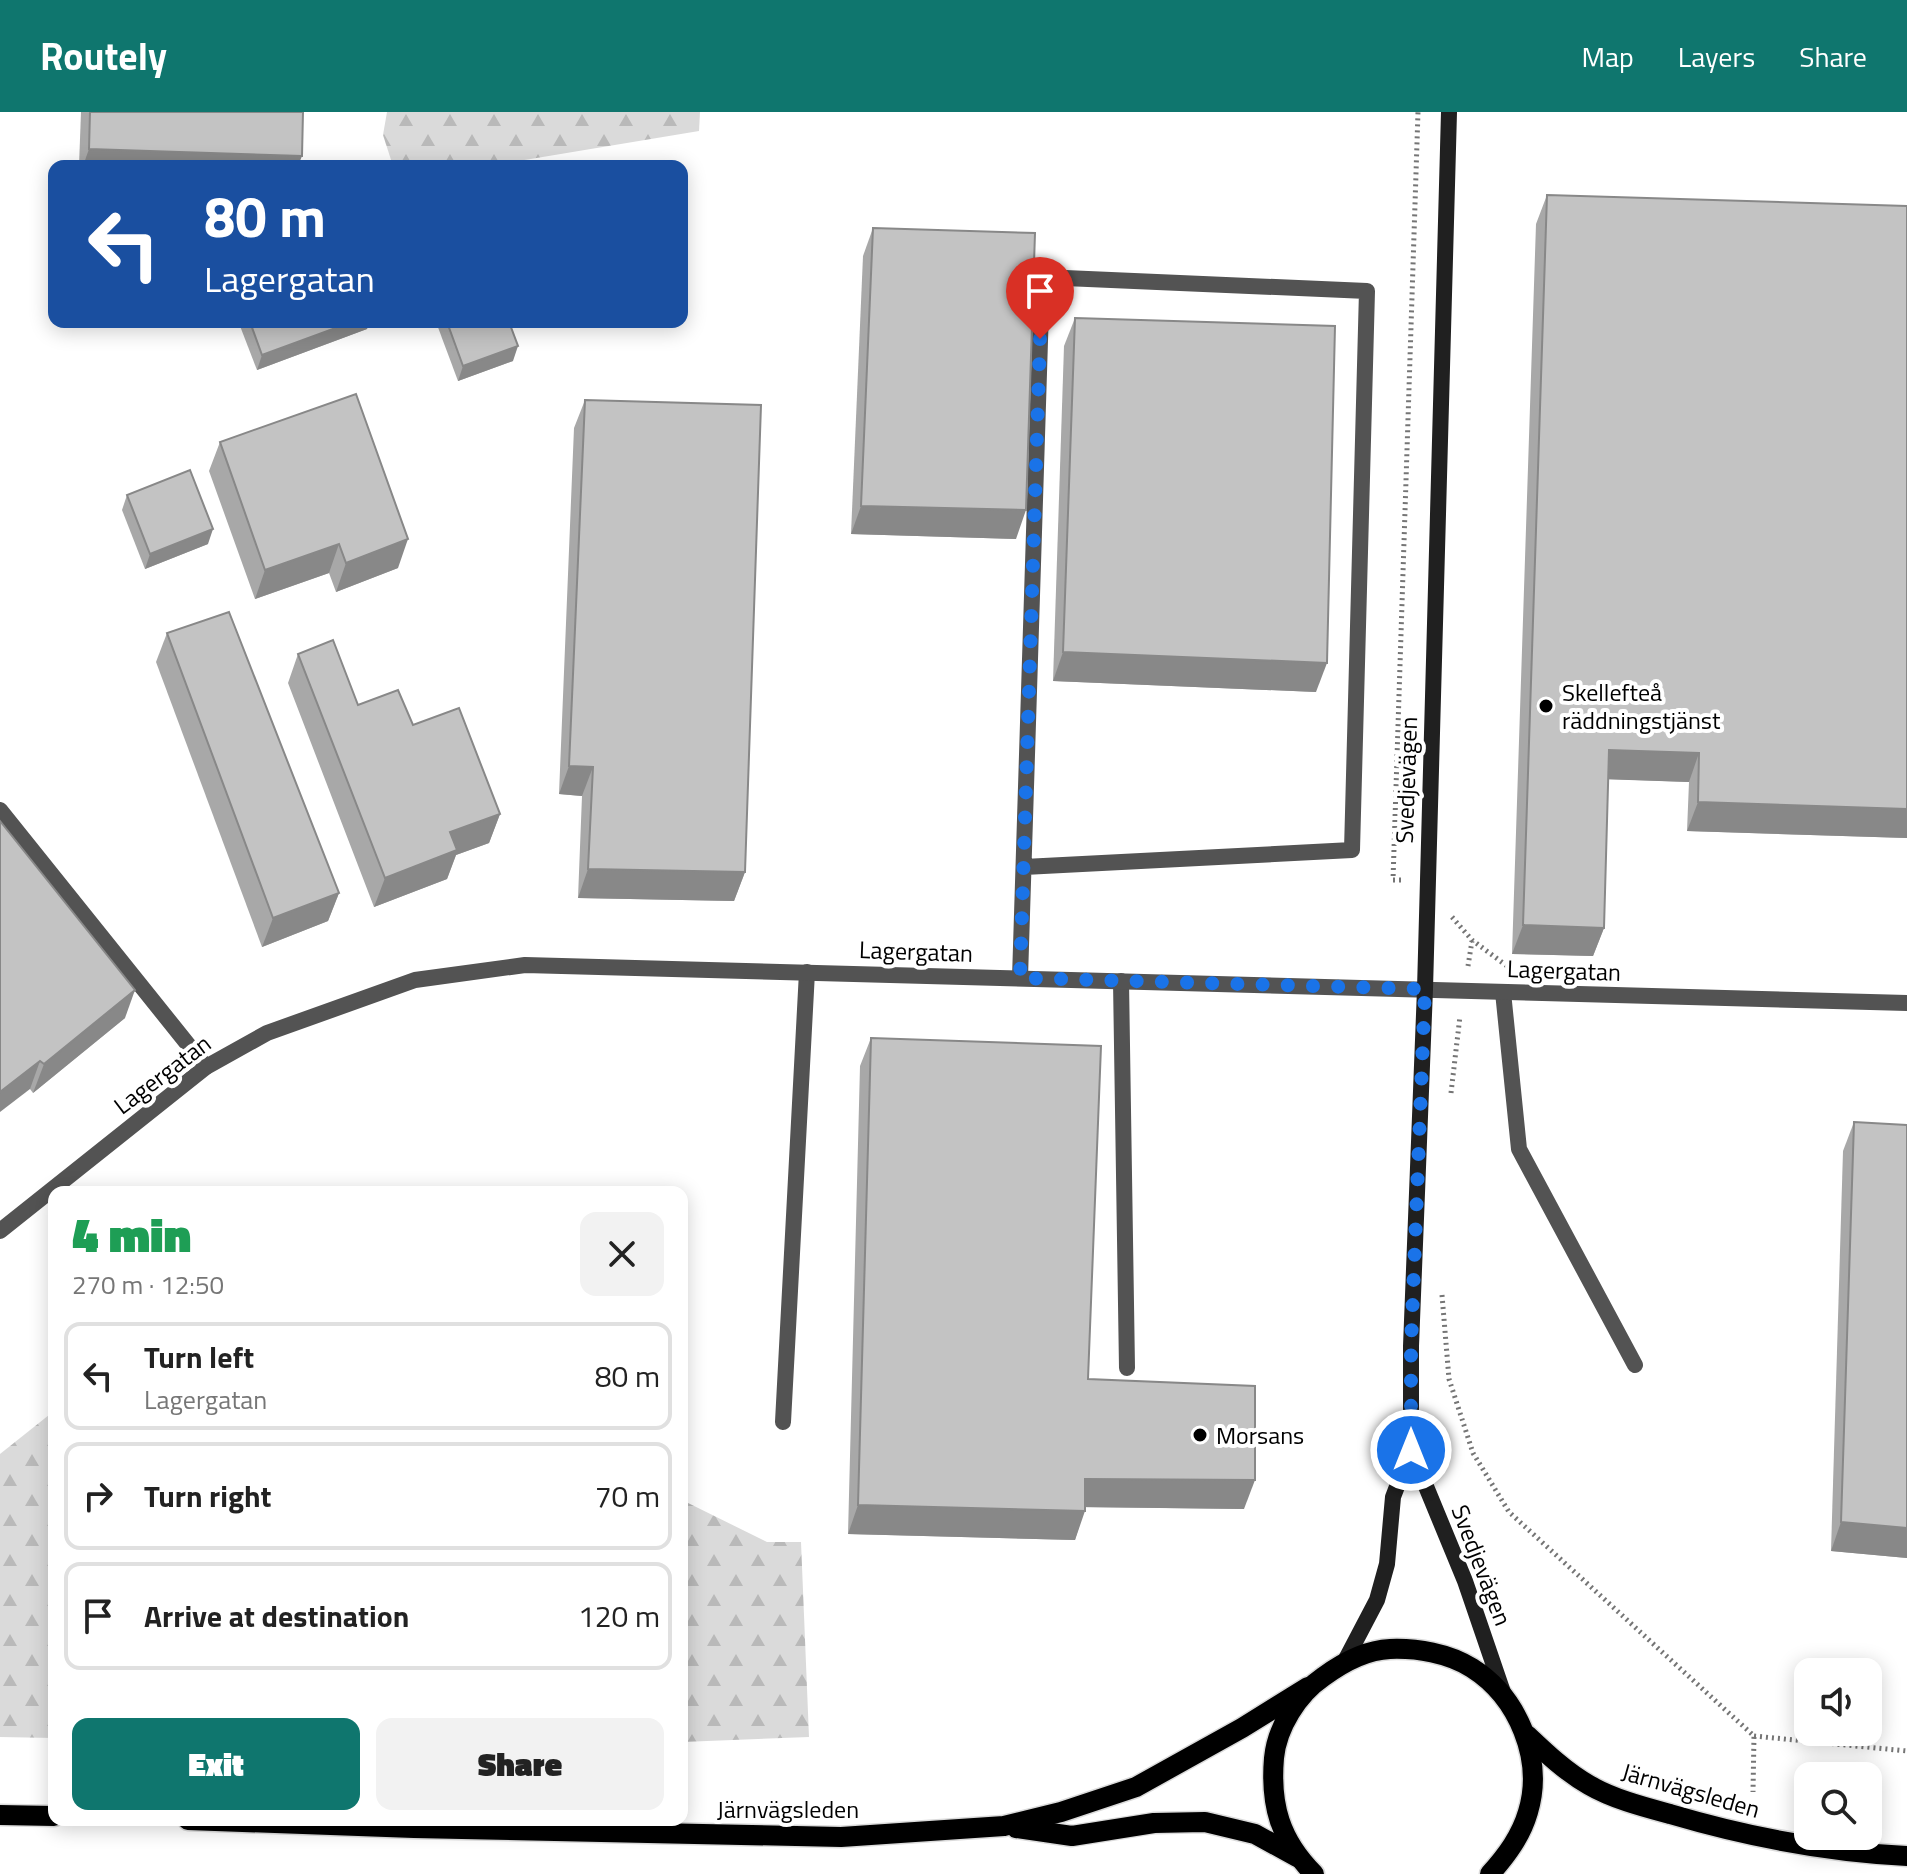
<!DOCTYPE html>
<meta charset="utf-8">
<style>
:root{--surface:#fff;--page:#f2f2f2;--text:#222;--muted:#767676;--line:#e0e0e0;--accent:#0f766e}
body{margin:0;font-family:"Titillium Web",sans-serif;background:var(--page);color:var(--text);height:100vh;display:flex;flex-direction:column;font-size:30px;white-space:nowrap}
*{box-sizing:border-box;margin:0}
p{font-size:26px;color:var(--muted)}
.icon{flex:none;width:44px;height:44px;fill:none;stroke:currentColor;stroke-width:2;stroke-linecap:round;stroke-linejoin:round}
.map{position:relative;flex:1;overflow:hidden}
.panel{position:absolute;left:48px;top:1074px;width:640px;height:640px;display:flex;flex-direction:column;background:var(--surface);border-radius:16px;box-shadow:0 4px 20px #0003}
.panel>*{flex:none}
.top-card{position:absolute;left:48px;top:48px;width:640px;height:168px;border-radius:16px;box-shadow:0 4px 20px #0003;background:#1a4fa0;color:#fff;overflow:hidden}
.buttons{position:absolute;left:1794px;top:1546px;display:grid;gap:16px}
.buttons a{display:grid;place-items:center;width:88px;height:88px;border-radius:16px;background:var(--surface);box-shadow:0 4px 20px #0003;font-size:40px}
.pin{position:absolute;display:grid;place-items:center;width:68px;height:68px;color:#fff;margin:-82px -34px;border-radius:50% 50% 50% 0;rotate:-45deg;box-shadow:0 0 8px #0007}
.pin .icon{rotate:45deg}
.me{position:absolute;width:88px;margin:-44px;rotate:0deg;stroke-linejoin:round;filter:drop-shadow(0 0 6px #0008)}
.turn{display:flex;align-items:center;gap:28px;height:168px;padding:0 24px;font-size:36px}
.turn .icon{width:104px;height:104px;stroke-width:2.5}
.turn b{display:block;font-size:56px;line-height:68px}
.round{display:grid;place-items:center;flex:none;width:84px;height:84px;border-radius:16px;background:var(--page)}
.head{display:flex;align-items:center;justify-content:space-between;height:136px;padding:0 24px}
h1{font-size:48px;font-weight:800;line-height:60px;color:#1e9e55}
.action{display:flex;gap:16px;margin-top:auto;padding:16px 24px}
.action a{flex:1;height:92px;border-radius:16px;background:var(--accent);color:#fff;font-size:32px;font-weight:800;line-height:92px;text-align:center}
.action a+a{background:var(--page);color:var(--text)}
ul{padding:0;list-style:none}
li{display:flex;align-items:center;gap:24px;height:108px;margin:0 16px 12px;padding:0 8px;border:4px solid var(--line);border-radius:16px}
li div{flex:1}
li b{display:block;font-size:30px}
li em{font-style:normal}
header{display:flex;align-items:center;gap:48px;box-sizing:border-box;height:112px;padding:0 40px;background:var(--accent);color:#fff}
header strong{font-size:38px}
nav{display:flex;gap:44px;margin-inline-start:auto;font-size:28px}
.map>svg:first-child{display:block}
.forest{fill:url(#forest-firs)}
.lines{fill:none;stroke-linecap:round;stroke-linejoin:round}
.primary-casing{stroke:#dbdbdb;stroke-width:23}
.path{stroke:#757575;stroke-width:5;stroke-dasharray:2 4;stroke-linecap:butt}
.lane{stroke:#535353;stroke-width:16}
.street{stroke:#535353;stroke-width:16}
.secondary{stroke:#202020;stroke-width:16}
.primary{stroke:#000;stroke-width:20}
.wall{fill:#a8a8a8}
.shaded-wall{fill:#888}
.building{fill:#c3c3c3;stroke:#888;stroke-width:2}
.route{stroke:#1a73e8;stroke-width:14;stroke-dasharray:0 25.2}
.poi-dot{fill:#000;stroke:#fff;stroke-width:3}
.labels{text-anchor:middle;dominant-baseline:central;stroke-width:8;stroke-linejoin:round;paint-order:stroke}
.poi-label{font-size:24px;fill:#000;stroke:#fff;text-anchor:start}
.street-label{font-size:24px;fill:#000;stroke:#fff}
</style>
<header>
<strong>Routely</strong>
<nav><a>Map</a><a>Layers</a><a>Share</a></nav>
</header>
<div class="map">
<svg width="1907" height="1762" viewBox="0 0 1907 1762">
<defs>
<pattern id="forest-firs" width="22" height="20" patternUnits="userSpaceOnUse" patternTransform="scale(2)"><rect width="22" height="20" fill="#dadada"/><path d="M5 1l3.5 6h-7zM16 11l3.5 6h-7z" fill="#b9b9b9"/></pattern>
</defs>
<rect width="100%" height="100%" fill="#fff"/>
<g class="forest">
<path d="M387,0h313l-1,19 -210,35h-96l-10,-31z"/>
<path d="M54,1299v327l-54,-1v-283z"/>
<path d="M682,1388l85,42h34l8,195 -127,5z"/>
</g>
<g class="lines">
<defs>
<g id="primary">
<path d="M1527,1623c19,18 39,37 62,50 24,14 55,22 81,29 78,23 156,38 237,42"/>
<path d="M0,1703l54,1"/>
<path d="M188,1708l226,8 427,9 163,-11 57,-14 75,-25 106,-59 66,-41"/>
<path d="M1016,1716l56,8 82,-13 51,-1 50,12 42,23"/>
<path d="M1314,1762c-34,-34 -44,-69 -40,-116 3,-31 24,-64 49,-81 19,-14 42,-27 67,-28 27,-1 58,4 82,19 46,29 72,91 56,144 -7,24 -21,43 -38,62"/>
</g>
</defs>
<use href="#primary" class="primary-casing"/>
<g class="path">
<path d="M1401,768h-8l25,-768"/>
<path d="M1452,805l20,23 35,26"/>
<path d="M1468,854l4,-25"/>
<path d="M1451,981l9,-77"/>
<path d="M1442,1183l7,84 24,74 36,59 245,224 -1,56"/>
<path d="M1754,1624l153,15"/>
</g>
<g class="lane">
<path d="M0,698l206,257"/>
<path d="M1020,866l22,-701 325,14 -15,559 -328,17"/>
<path d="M1121,869l6,387"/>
<path d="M1503,880l16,157 116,216"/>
<path d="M783,1310l24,-450"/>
</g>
<path class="street" d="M0,1119l206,-164 61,-34 148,-53 110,-15 1382,38"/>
<g class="secondary">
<path d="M1411,1338l54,131 39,114"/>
<path d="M1345,1549l32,-61 10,-36 6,-67 18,-47v-104l14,-357 24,-877"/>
</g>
<use href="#primary" class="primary"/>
</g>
<g class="wall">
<path d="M81,0h222l-5,54h-219z"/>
<path d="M1547,83l360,11v632l-220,-7 2,-49 -81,-3 -4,149 -11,28 -81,-2 24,-730z"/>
<path d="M873,116l143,311 -165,-5 12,-278z"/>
<path d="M1075,206l241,374 -263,-11 11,-335z"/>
<path d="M242,210h127l-2,7 -110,41 -17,-44z"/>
<path d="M436,210h73l4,39 -55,20z"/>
<path d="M585,288l160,472 -11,29 -156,-3 4,-102 -23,-2 15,-366z"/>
<path d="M220,330l178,126 -62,24 -7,-19 -74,26 -46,-128z"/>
<path d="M127,383l81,49 -63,25 -23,-59z"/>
<path d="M167,521l172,260 -11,28 -66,26 -106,-285z"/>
<path d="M298,542l60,51 55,20 87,89 -11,29 -33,12 -9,24 -73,28 -86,-224z"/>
<path d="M0,709l125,197 -92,75 -3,-4z"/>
<path d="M871,926l217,341 156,130 -159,-2 -10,33 -227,-6 12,-468z"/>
<path d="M1854,1010l53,3v433l-76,-7 12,-400z"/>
</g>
<g class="shaded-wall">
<path d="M89,37l213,7 -4,10h-215z"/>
<path d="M352,210h17l-2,7 -110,41 5,-15z"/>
<path d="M518,234l-5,15 -55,20 5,-15z"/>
<path d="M861,394l165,4 -10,29 -165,-5z"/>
<path d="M213,417l-5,15 -63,25 5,-15z"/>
<path d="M408,427l-10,29 -62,24 10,-29z"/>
<path d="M339,432l-10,29 -74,26 10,-29z"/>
<path d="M1063,540l264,11 -11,29 -263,-11z"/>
<path d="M1609,638l90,3 -10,29 -90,-3z"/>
<path d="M569,654l24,1 -11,29 -23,-2z"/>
<path d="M1698,690l209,7v29l-220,-7z"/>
<path d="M500,702l-11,29 -33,12 -9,24 -73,28 11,-29 65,-46z"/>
<path d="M588,757l157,3 -11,29 -156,-3z"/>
<path d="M339,781l-11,28 -66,26 11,-29z"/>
<path d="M1523,813l81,3 -11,28 -81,-2z"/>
<path d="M135,878l-10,28 -92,75 11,-29z"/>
<path d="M40,949l-10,28 -30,23v-20z"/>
<path d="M1085,1367l170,1 -11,29 -169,-2z"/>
<path d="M858,1393l227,6 -10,29 -227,-6z"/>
<path d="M1841,1410l66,6v30l-76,-7z"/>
</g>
<g class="building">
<path d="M90,0h213l-1,44 -213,-7z"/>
<path d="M1547,83l360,11v603l-209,-7 1,-49 -90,-3 -5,178 -81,-3z"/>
<path d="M873,116l162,5 -9,277 -165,-4z"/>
<path d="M1075,206l260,8 -8,337 -264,-11z"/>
<path d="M250,210h102l-90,33z"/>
<path d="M447,210h62l9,24 -55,20z"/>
<path d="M356,282l52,145 -62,24 -7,-19 -74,26 -45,-128z"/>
<path d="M585,288l176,5 -16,467 -157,-3 5,-102 -24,-1z"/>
<path d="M190,358l23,59 -63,25 -23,-59z"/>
<path d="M229,500l110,281 -66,25 -106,-285z"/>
<path d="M333,528l25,65 40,-15 15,35 46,-17 41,106 -50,18 7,18 -72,28 -87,-224z"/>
<path d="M0,709l135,169 -91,74 -4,-3 -40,31z"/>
<path d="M871,926l230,8 -13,333 167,7v94l-170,-1v32l-227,-6z"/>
<path d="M1854,1010l53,3v403l-66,-6z"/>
</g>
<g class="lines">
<path class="route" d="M1040,227l-20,639 405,11 -14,357v104"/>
</g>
<g class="poi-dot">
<circle cx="1546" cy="594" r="8"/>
<circle cx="1200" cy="1323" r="8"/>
</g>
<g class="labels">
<g class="poi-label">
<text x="1562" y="580">Skellefteå<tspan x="1562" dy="28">räddningstjänst</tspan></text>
<text x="1216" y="1323">Morsans</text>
</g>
<g class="street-label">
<text transform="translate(1406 668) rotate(-88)">Svedjevägen</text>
<text transform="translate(916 839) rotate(2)">Lagergatan</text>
<text transform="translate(1564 858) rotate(2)">Lagergatan</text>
<text transform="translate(162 962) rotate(-37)">Lagergatan</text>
<text transform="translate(1482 1453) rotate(69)">Svedjevägen</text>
<text transform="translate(1691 1678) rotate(16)">Järnvägsleden</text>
<text x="788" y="1697">Järnvägsleden</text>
</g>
</g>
</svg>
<div class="buttons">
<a><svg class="icon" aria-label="sound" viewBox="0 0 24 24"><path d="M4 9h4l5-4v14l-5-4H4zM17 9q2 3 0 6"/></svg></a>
<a><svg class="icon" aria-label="search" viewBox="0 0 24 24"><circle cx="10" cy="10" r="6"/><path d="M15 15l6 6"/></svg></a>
</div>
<div class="pin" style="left:1040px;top:227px;background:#d93025"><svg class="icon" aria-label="arrive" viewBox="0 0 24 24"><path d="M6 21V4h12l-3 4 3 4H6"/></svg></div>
<svg class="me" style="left:1411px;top:1338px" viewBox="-20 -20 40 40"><circle r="17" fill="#1a73e8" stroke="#fff" stroke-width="3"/><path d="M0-11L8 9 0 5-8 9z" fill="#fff"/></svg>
<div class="top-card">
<div class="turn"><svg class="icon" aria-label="left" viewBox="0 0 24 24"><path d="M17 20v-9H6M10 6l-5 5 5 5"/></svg><div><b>80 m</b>Lagergatan</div></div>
</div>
<section class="panel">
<div class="head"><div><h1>4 min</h1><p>270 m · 12:50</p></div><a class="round"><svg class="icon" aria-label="close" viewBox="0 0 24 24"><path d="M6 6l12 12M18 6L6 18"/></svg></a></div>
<ul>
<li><svg class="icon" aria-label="left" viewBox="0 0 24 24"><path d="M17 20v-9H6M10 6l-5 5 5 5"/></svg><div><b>Turn left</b><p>Lagergatan</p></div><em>80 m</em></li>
<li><svg class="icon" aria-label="right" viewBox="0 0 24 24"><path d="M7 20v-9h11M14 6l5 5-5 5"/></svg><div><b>Turn right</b></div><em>70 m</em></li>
<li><svg class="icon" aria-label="arrive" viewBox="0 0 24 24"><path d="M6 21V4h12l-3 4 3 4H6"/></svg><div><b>Arrive at destination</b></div><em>120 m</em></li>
</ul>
<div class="action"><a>Exit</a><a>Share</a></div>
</section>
</div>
